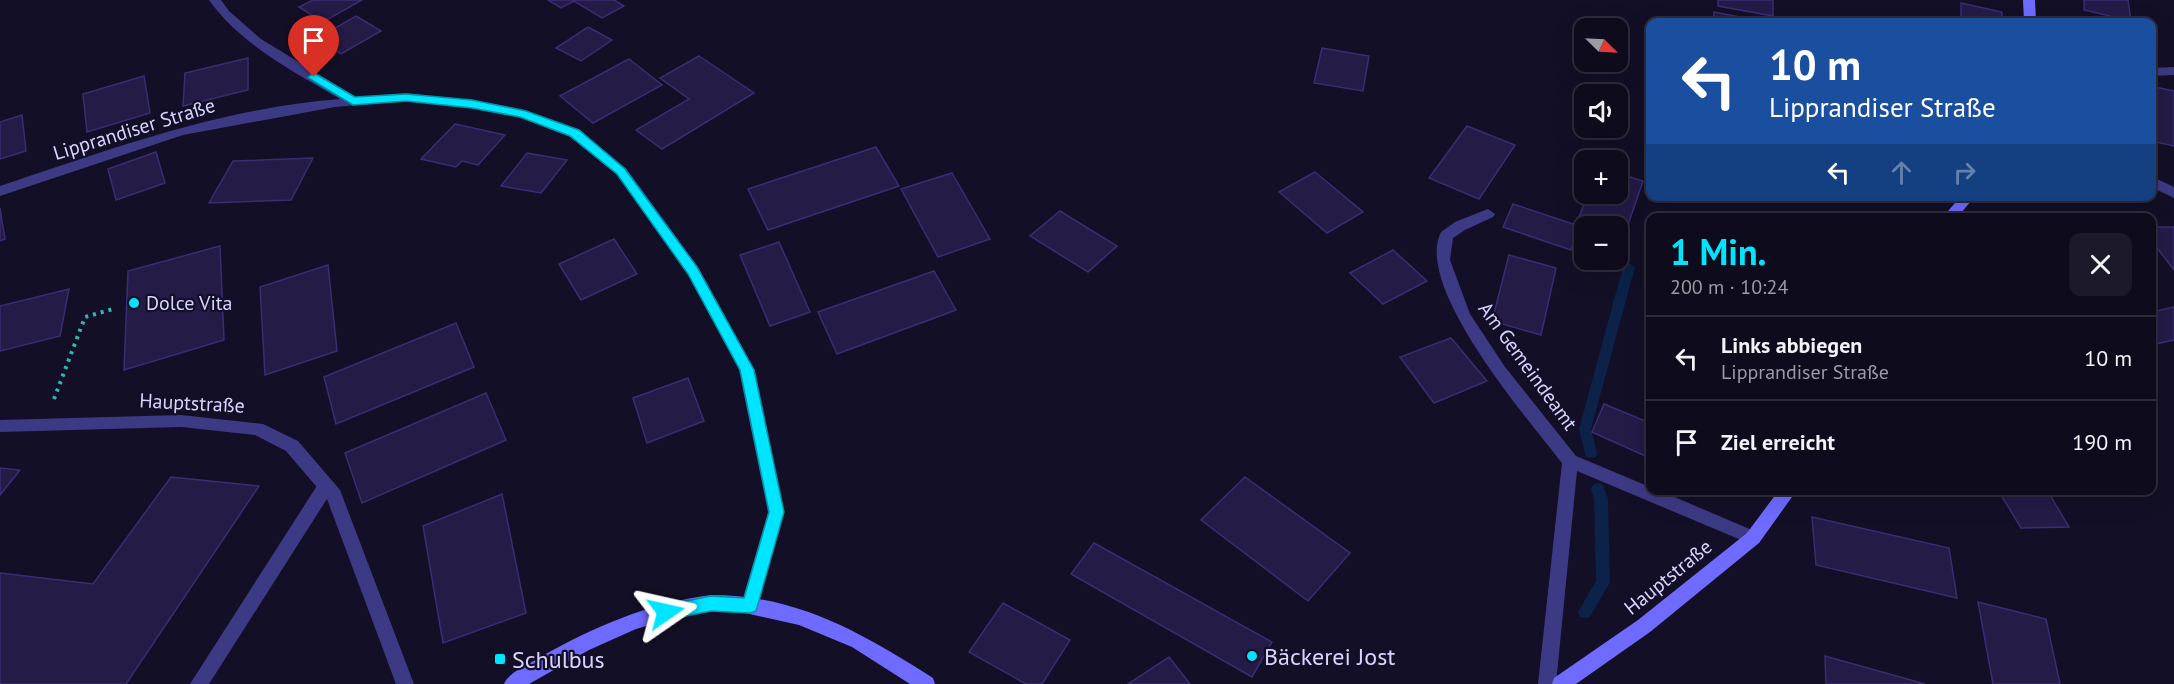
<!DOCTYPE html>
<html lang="de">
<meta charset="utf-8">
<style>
:root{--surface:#0e0b1c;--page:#1c1929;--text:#f1f3f6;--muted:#9b9ba3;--line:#2e2b3b;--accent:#00e5ff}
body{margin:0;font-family:"PT Sans",sans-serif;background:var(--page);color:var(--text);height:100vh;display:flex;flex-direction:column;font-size:22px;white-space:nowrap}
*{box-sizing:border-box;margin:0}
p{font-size:20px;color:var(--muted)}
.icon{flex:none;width:33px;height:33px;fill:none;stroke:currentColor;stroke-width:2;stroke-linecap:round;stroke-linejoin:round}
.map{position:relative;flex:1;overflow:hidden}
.details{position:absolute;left:1646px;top:213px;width:510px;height:282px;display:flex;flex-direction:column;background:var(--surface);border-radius:12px;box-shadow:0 6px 24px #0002,0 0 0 2px var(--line)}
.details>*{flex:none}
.top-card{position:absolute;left:1646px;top:18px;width:510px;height:183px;border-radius:12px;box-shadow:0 6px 24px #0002,0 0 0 2px var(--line);background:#1a4fa0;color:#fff;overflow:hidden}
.needle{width:39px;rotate:114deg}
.controls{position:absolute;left:1574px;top:18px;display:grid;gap:12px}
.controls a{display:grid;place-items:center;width:54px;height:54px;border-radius:12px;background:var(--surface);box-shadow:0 6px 24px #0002,0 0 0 2px var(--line);font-size:30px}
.pin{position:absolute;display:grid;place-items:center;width:51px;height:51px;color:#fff;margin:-62px -26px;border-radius:50% 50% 50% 0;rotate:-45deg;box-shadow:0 0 6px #0007}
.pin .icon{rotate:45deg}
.me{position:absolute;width:66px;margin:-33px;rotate:79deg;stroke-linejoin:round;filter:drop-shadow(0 0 4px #0008)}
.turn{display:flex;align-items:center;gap:21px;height:126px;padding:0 24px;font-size:27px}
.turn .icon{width:78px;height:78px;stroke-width:2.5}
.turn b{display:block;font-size:42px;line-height:51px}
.lanes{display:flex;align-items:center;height:57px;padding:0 24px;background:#0003;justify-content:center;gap:30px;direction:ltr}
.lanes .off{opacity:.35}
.round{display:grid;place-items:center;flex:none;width:63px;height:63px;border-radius:12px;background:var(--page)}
.summary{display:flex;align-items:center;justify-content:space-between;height:102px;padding:0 24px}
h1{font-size:36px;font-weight:600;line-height:45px;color:var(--accent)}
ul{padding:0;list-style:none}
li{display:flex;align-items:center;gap:18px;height:84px;padding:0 24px;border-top:2px solid var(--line)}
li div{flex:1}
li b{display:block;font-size:22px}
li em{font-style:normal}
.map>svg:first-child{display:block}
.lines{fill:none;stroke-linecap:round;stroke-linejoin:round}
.stream{fill:#0c2248;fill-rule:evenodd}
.building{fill:#241b47;stroke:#3b2d73;stroke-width:1.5}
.path{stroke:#2fb8b0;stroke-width:4;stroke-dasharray:3 5;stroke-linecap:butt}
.service{fill:#3d3a85;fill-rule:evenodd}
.minor{fill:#3d3a85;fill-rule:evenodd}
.secondary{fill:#6f6bff;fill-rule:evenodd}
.route{fill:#00e5ff;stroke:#0095a6;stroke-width:1.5}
.poi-dot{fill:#00e5ff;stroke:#130f26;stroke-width:2}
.labels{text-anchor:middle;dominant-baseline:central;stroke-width:4.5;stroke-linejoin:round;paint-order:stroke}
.street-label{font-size:20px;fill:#d9d4ff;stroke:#130f26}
.poi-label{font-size:20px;fill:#d9d4ff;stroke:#130f26;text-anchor:start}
.near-poi-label{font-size:24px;fill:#d9d4ff;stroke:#130f26;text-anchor:start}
</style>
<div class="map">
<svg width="2174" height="684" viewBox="0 0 2174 684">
<rect width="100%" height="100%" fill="#130f26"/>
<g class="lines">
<g class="stream">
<path d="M1629,263l6,4 -44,162 6,24 -1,4 -5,1 -5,-1 -7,-28 44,-162z"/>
<path d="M1598,483l5,2 5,14 2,83 -20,35 -5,1 -5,-1 -2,-5 18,-31 -2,-82 -3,-10 2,-4z"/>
</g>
</g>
<g class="building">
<path d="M313,0h49l-39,22 -24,-15z"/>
<path d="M548,0h66l10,6 -22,12 -28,-17 -13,7z"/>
<path d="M1718,0h55v16l-55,-10z"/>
<path d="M2084,0h44l3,21 -47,-11z"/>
<path d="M1961,3l41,9v10h-41z"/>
<path d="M1714,12l32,6 -1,4h-32z"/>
<path d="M356,16l25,15 -40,23 -25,-15z"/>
<path d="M588,27l24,13 -31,21 -25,-13z"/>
<path d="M1322,48l47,8 -6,35 -49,-8z"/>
<path d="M699,56l55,37 -92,56 -26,-19 53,-31 -29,-21z"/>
<path d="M248,58v32l-65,16 2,-33z"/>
<path d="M629,59l33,26 -69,38 -33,-27z"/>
<path d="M144,76l6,37 -63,19 -4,-38z"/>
<path d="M2151,86l23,5v55l-23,-5z"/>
<path d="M22,115l4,36 -26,8v-37z"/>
<path d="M455,124l50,11 -27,30 -16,-4 -6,6 -35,-8z"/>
<path d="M1467,126l48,19 -36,54 -50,-21z"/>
<path d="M876,147l23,39 -131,44 -20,-41z"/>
<path d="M156,152l9,31 -49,17 -8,-31z"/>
<path d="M527,153l40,7 -26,33 -40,-7z"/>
<path d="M313,158l-22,42 -82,3 24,-42z"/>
<path d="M1315,172l48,40 -36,21 -48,-41z"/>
<path d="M952,173l38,66 -52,18 -37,-68z"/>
<path d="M1617,173l26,8 -26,76v-31h-33v22l-11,-4 -2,6 -68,-23 10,-23 63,21 12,-31h29z"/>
<path d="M0,208l5,31 -5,2z"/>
<path d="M1060,211l57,35 -29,26 -58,-36z"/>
<path d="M2066,212l59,2 3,4h-59z"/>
<path d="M2151,227h23v43l-23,-30z"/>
<path d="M614,239l23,35 -56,26 -22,-36z"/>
<path d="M779,242l31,70 -40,14 -30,-71z"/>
<path d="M220,246l4,94 -100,30 4,-99z"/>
<path d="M1393,250l34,31 -44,23 -33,-31z"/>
<path d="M1509,255l47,13 -15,67 -49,-14z"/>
<path d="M328,265l9,86 -72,24 -5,-88z"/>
<path d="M934,271l22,39 -119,44 -19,-42z"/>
<path d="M69,289l-9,47 -60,15v-45z"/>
<path d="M2174,307v33l-23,5v-33z"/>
<path d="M456,323l18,44 -138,57 -12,-47z"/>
<path d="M1451,338l36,43 -53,22 -34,-46z"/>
<path d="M688,378l16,43 -57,22 -14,-45z"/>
<path d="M486,393l20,47 -144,63 -17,-50z"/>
<path d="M1604,404l46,19v35l-58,-26z"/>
<path d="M0,468l20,2 -20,25z"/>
<path d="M171,477l88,9 -133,198h-126v-111l93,11z"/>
<path d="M1245,477l105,76 -42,48 -107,-81z"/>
<path d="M1998,490h49l22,37 -48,1z"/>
<path d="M502,494l24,119 -83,30 -20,-117z"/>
<path d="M1812,517l137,31 8,50 -141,-33z"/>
<path d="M1094,543l178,99 -20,35 -181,-103z"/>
<path d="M1978,602l68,17 14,65h-67z"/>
<path d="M1003,603l67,37 -28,44h-16l-57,-32z"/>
<path d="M1825,656l100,28h-99z"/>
<path d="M1169,657l21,27h-62z"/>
</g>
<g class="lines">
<path class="path" d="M54,399l31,-82 28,-8"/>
<path class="service" d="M326,479l6,2 2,5 -2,5 -123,193h-19l130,-203z"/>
<g class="minor">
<path d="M209,0h12l8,11 32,28 95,58 50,-4 66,7 50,9 57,21 47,38 72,99 57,103 29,142 -28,99 -6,2 -6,-2 -3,-6 27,-93 -29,-142 -51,-96 -72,-100 -47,-38 -49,-19 -48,-9 -66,-7 -71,6 -152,28 -183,61v-10c111,-37 222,-78 340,-87 -47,-28 -99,-54 -131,-99z"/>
<path d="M2174,67v8l-23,1v-8z"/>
<path d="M2151,176l23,11v11l-23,-11z"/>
<path d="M1488,209l7,5 -2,3 -28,13 -12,8 -3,22 20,54 35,53 71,89 74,31v3h8l101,43 2,5 -2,5 -6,2 -176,-74 -21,213h-18l24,-221c-33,-43 -149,-176 -121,-231l14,-10z"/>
<path d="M181,415l82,9 35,17 42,49 74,194h-18l-69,-185 -41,-48 -31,-16 -74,-8 -181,5v-12z"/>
</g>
<g class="secondary">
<path d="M2023,0h12l1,22h-12z"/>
<path d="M1961,196h14l-18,22h-15z"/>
<path d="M1779,490h18l-38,53 -109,89 -74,52h-24l2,-6 84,-58 109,-87z"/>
<path d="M711,595c86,0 151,38 222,83l2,6h-25l-58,-37 -53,-22 -54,-12 -34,-2 -26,4 -49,14 -47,21 -60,34h-25c5,-12 22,-18 33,-25 54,-31 111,-56 174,-64z"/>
</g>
</g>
<path class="route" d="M314,73l41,24 51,-3 66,6 54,11 53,19 46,39 72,98 57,103 30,142 -28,99 -6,2 -39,-2 -45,9 -6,-3 -2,-5 2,-5 6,-2 45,-9 33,2 25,-86 -29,-142 -52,-96 -71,-100 -47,-38 -50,-19 -48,-9 -66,-7 -53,4 -43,-26 -2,-2z"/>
<g class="poi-dot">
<circle cx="134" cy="303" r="6"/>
<circle cx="1252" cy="656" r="6"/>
<rect x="494" y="653" width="12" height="12" rx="3"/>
</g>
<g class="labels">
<g class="street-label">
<text transform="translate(134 129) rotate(-17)">Lipprandiser Straße</text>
<text transform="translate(1528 366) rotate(54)">Am Gemeindeamt</text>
<text transform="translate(192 403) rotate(3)">Hauptstraße</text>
<text transform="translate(1668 577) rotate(-39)">Hauptstraße</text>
</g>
<g class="poi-label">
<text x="146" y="303">Dolce Vita</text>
</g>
<g class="near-poi-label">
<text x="1264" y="656">Bäckerei Jost</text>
<text x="512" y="659">Schulbus</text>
</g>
</g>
</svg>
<div class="controls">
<a><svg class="needle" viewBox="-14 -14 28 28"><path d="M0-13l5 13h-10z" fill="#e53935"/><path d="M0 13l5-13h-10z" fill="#9b9ba3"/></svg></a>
<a><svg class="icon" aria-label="sound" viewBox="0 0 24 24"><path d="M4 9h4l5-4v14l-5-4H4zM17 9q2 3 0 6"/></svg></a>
<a>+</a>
<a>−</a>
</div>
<div class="pin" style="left:314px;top:77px;background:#d93025"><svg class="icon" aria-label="arrive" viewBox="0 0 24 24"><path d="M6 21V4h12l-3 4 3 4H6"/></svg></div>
<svg class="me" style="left:666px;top:612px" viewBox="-20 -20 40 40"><path d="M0-17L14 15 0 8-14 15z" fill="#00e5ff" stroke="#fff" stroke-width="4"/></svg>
<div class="top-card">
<div class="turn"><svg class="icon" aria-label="left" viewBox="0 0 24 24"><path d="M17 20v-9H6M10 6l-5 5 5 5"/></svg><div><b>10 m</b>Lipprandiser Straße</div></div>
<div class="lanes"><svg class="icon" aria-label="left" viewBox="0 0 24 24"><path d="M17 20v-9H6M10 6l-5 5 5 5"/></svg><svg class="icon off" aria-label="ahead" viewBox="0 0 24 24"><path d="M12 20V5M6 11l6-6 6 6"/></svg><svg class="icon off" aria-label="right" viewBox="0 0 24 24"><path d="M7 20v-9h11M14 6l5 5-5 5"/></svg></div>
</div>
<section class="details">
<div class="summary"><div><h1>1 Min.</h1><p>200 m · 10:24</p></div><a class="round"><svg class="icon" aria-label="close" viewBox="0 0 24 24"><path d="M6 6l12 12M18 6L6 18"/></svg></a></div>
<ul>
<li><svg class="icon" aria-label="left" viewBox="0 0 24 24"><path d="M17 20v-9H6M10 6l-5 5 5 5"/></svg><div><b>Links abbiegen</b><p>Lipprandiser Straße</p></div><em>10 m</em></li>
<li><svg class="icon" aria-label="arrive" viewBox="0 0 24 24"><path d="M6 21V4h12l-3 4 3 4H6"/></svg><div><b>Ziel erreicht</b></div><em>190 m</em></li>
</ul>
</section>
</div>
